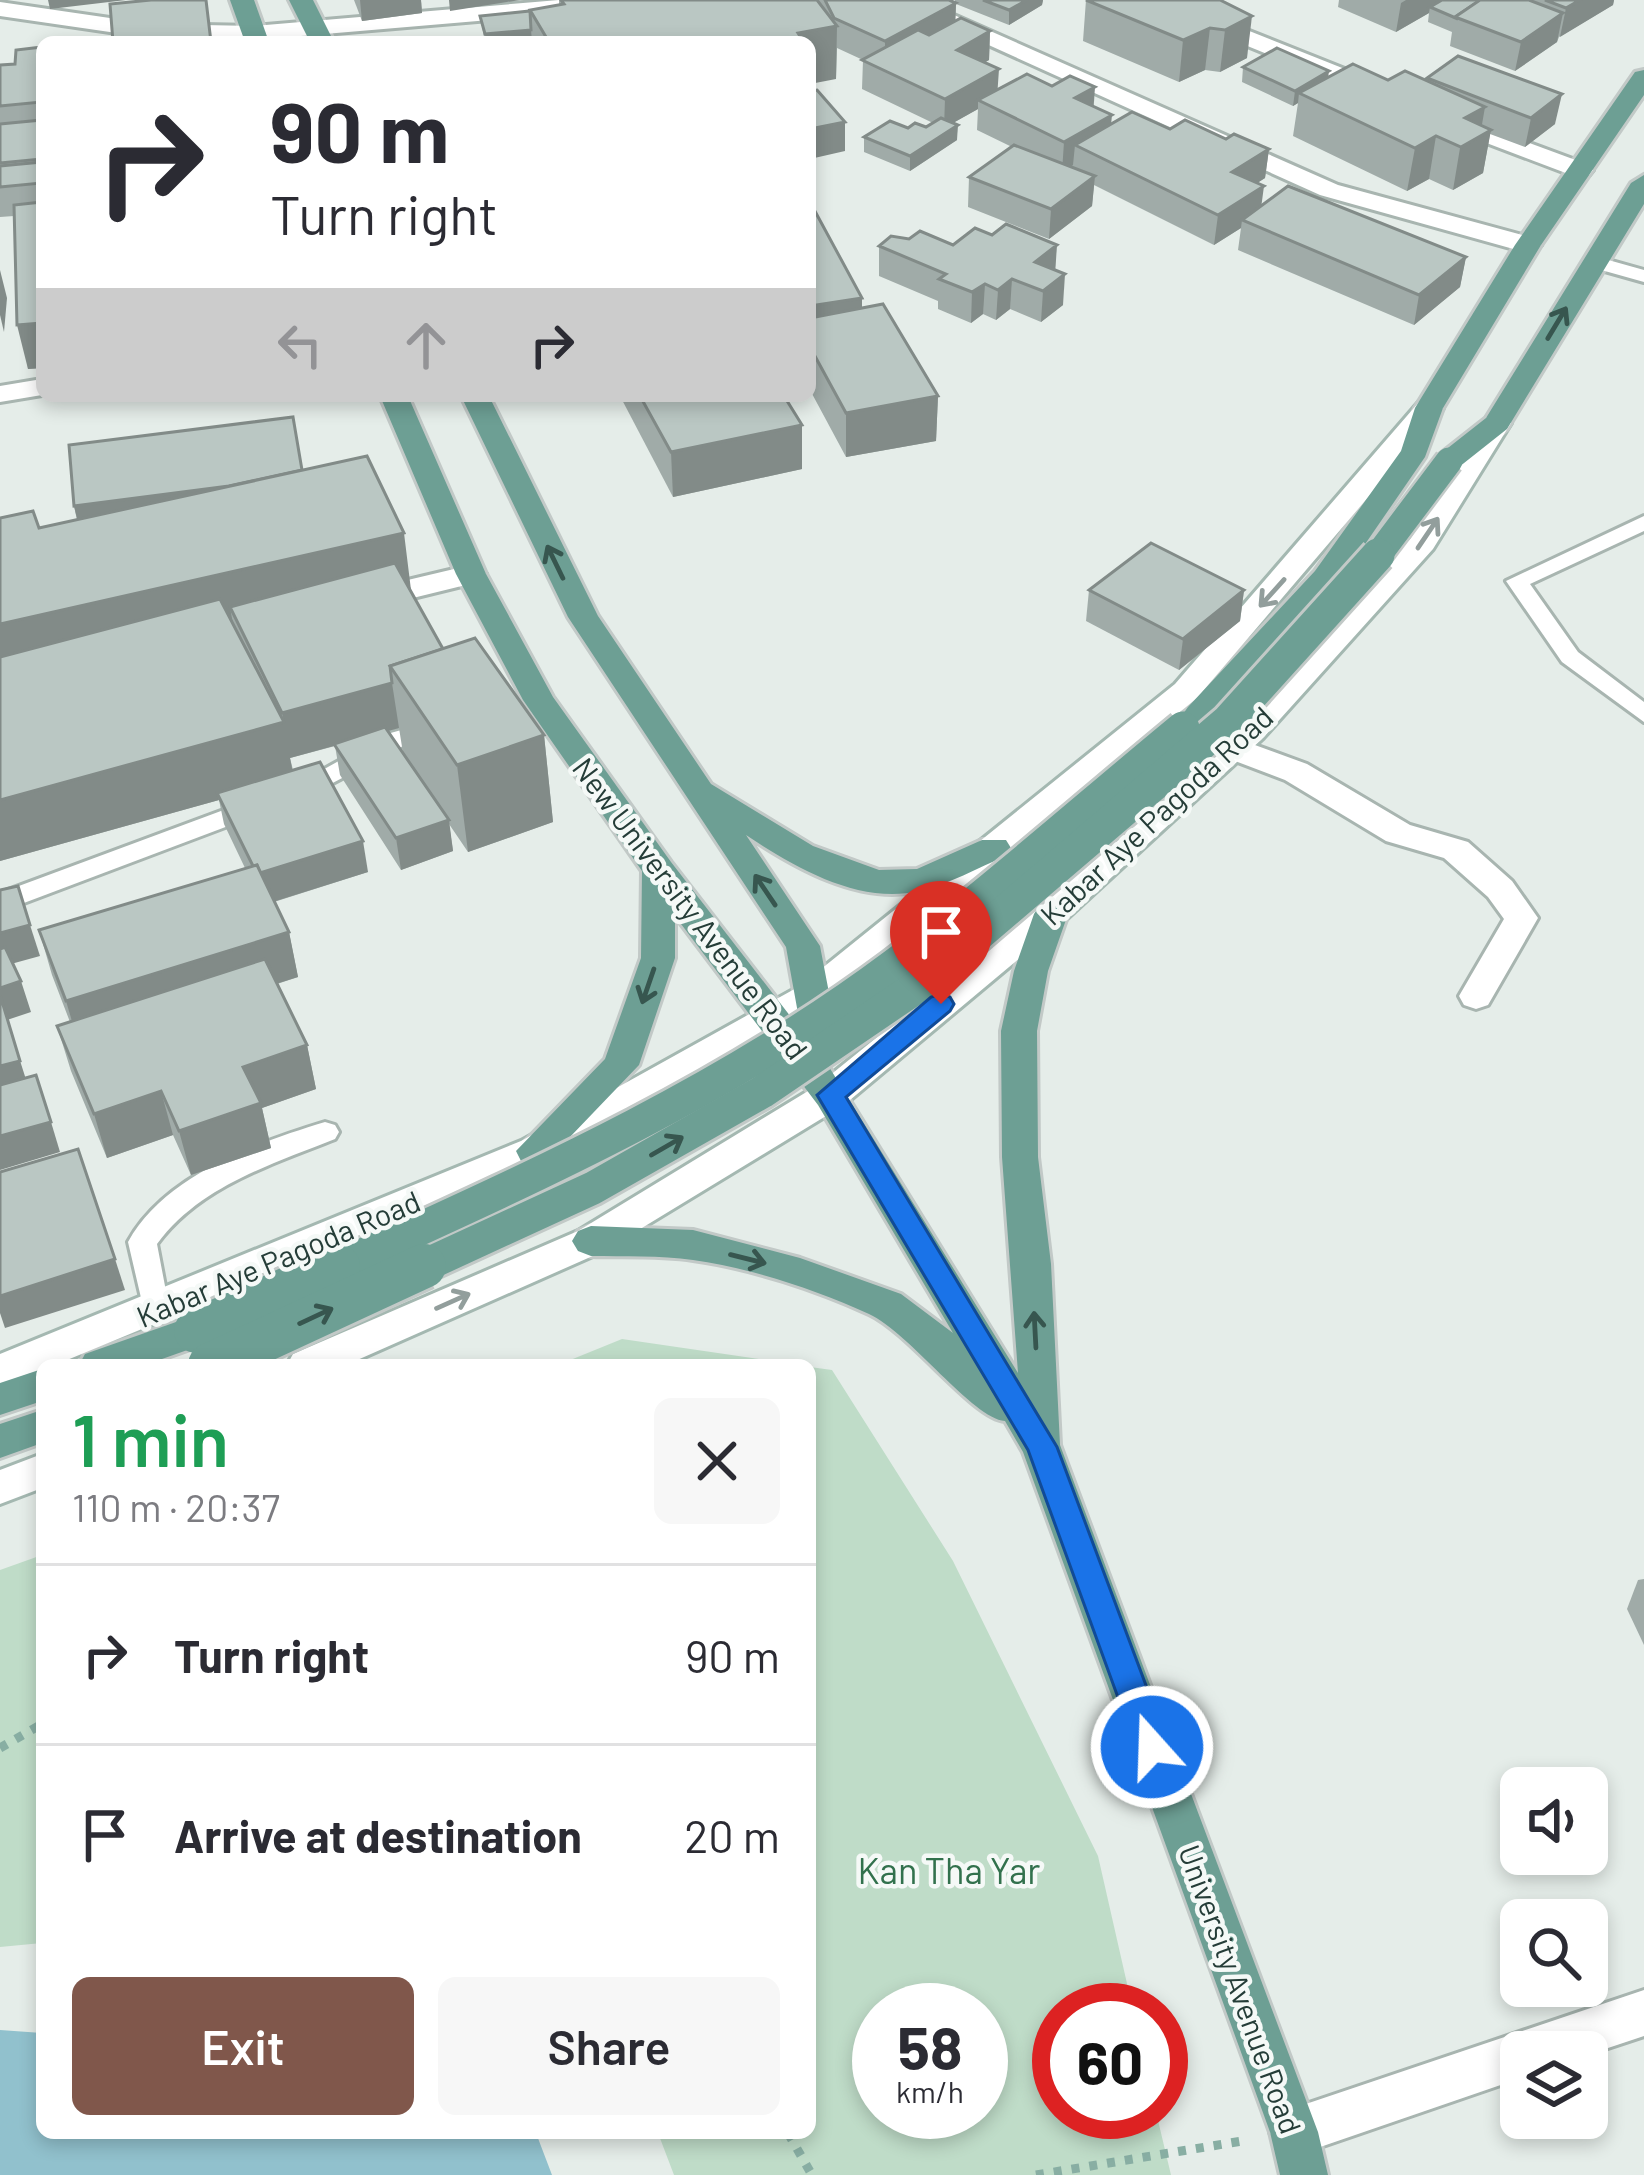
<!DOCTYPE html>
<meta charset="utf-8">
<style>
:root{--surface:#fff;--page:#f7f7f7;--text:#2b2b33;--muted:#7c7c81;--line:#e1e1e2;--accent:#80574b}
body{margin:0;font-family:Barlow,sans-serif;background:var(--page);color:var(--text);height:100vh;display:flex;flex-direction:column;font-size:45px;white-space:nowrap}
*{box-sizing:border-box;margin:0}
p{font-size:39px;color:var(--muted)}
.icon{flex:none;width:66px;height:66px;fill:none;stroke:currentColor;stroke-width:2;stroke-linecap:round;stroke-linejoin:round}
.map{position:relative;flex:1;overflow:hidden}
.drawer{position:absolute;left:36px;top:1359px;width:780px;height:780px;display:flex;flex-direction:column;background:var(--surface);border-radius:18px;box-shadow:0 6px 18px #0003}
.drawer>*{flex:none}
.banner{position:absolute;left:36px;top:36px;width:780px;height:366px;border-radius:18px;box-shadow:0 6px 18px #0003;background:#fff;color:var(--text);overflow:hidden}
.buttons{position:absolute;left:1500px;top:1767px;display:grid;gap:24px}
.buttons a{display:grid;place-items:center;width:108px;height:108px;border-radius:18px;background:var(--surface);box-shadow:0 6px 18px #0003;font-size:60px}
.speed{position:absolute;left:852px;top:1983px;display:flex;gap:24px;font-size:60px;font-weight:700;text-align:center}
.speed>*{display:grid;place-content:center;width:156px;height:156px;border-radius:50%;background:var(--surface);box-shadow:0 6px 18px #0003;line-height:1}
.speed small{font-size:30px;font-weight:400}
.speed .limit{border:18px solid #d22;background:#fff;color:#111}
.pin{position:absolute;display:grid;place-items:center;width:102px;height:102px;color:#fff;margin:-123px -51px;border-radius:50% 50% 50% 0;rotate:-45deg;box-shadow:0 0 12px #0007}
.pin .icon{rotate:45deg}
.me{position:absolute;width:132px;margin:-66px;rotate:340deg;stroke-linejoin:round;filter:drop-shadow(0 0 9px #0008)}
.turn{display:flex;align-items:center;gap:42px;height:252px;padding:0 36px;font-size:54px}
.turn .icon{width:156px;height:156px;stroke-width:2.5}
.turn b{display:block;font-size:84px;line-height:102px}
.lanes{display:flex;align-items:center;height:114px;padding:0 36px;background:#0003;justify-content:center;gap:60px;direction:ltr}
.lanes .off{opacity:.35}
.round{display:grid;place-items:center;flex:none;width:126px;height:126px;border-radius:18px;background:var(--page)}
.overview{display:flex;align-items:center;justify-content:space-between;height:204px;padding:0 36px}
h1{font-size:72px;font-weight:600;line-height:90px;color:#1e9e55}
.primary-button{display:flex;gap:24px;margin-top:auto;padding:24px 36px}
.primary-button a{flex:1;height:138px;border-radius:18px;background:var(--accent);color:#fff;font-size:48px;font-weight:600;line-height:138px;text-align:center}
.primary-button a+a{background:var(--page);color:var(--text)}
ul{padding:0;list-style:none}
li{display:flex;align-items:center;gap:36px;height:180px;padding:0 36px;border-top:3px solid var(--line)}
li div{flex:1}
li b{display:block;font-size:45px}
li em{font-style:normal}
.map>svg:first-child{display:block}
.green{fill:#bfdcc8;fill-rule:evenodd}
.water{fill:#91c1cd}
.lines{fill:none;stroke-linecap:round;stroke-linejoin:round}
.service-casing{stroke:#a8b5b0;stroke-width:6}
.minor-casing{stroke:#a8b5b0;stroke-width:6}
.secondary-casing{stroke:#a4b8b1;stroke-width:6}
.primary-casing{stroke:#c2c9c7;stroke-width:6}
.path{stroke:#88aea3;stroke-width:9;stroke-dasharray:8 10;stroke-linecap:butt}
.service{fill:#fff;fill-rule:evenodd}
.minor{fill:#fff;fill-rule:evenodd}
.secondary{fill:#fff;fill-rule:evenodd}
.primary{fill:#6d9f94;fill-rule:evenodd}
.primary-bridge-far2-casing{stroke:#c2c9c7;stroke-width:32;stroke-linecap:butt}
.primary-bridge-far1-casing{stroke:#c2c9c7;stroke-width:39;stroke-linecap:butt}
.primary-bridge-casing{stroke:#c2c9c7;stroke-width:50;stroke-linecap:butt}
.primary-bridge-far2{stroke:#6d9f94;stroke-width:27}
.primary-bridge-far1{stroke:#6d9f94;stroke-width:33}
.primary-bridge{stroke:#6d9f94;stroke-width:44}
.wall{fill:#a0aba8;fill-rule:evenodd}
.shaded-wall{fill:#828b88}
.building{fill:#bac7c3;stroke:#828b88;stroke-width:3}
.oneway{stroke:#37564f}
.oneway2{stroke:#929e9c}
.route{fill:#1a73e8;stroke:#114b97;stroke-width:3}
.labels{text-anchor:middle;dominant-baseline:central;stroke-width:9;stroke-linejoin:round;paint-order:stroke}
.street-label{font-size:30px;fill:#253d38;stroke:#f5f9f7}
.near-park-label{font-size:36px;fill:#32714d;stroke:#f5f9f7}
</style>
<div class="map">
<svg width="1644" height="2175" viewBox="0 0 1644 2175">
<rect width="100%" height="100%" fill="#e5ede9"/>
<g class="green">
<path d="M622,1339l177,26h-241z"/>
<path d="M810,1367l22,3 121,191 145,295 35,154h-74v102h97l15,63h-497l-16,-42h152zM879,2010h102v102h-102z"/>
<path d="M42,1555v388l-42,4v-377z"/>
</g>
<path class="water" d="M0,2030l42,3v100h494l16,42h-552z"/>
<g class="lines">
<defs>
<g id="service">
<path d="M1594,256l50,14v12l-57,-16v-8z"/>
<path d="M1644,516v15l-114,53 48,68 66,50v20l-82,-60 -56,-81z"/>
<path d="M437,720l12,8 -4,6 -42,12 -97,51 -9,2 -12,-8 102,-57z"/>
<path d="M256,798l9,2 3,6 -3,6 -265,100v-19z"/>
<path d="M325,1122l10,3 4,7 -4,7c-65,26 -135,47 -178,105l12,63 -4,8h-20l-17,-73c37,-67 128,-99 197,-120z"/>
</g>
<g id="minor">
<path d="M559,0h95l-12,7 -388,33 -103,-2 -151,-22v-14l151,22 103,2z"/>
<path d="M889,0h31l418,185 199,54 4,6 -13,8 -208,-58z"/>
<path d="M1204,13l186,74 3,5 -12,7 -9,-2 -176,-72v-10z"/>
<path d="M1443,111l146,54 4,5 -4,5h-18l-137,-52 -3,-5 3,-5z"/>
<path d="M42,379v16l-42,7v-16z"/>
<path d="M471,565l15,9 -4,7 -118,29 -15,-10 4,-7z"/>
<path d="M1233,737l74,27 103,61 58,17 44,39 26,37 -50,87 -12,4 -12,-4 -5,-9 45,-77 -16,-22 -44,-39 -58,-17 -101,-61 -63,-24 -5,-8 5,-8z"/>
<path d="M1644,1990v46l-57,19 -66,-3v26l-227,78 -17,-7 -7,-17 7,-17 17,-7z"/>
</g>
<g id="secondary">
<path d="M1429,400l14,8 -4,6 -242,284 -373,306 -277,157 -492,204h-13v6l-42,16v-33l521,-213 279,-155 375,-302 244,-282z"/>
<path d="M1497,415l14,8 -78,126 -170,189 -200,184 -219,183 -240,146 -258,114h-59l6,-11 285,-123 240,-146 221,-179 202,-182 170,-186 76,-121z"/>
<path d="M42,1454v34l-42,16v-34z"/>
</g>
<g id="primary">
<path d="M230,0h24l15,42h-24z"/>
<path d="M289,0h24l21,42h-24z"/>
<path d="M1644,70v25l-103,150 -98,163 -18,49 -88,128 -127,136h-22l-5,-7 5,-7 127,-136 86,-120 14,-43 100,-163 120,-173z"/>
<path d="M1644,175v29l-137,225 -48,38h-20l-4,-6 4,-6 47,-37 145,-235z"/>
<path d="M380,396h28l78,178 67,123 118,165 130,168 -15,-83 -218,-330 -107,-221h28l109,220 113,168 102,62 66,24 38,-1 65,-29h24l5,8 -5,8c-29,12 -56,28 -87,35 -60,14 -125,-24 -173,-56l74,111 20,104 -5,9 -9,3 192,311 -16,-216 -1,-126 13,-60 20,-57 5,-8h24l5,8 -20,57 -11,60 1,126 13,107 9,181 258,687 10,43h-48l-10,-43 -247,-680 -18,-31c-32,-2 -95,-88 -136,-107 -53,-24 -118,-46 -176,-54 -33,-5 -69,-3 -102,-4l-13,-5 -6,-10 6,-10 13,-5 102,4 107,28 101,36 52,39 -135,-228 -143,-189v42l-36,107 -92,96 -13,4 -13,-4 -5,-10 89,-92 36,-101 1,-87 -119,-171 -67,-126z"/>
<path d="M196,1315l14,5 5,11 -5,11 -65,23h-66l6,-11z"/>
<path d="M42,1369v32l-42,14v-32z"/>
<path d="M42,1410v33l-42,15v-34z"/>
</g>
</defs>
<use href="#service" class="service-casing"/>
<use href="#minor" class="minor-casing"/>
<use href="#secondary" class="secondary-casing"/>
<use href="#primary" class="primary-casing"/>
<g class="path">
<path d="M0,1748l42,-24"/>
<path d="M788,2133l24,42"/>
<path d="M1036,2175l206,-34"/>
</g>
<use href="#service" class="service"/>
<use href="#minor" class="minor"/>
<use href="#secondary" class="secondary"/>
<use href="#primary" class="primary"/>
<defs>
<path id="primary-bridge-far2" d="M1376,558l73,-97"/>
<g id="primary-bridge-far1">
<path d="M332,1269c193,-88 390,-175 561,-303 100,-75 194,-159 290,-238"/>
<path d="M417,1269l176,-81 169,-96 156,-106 310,-265 150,-166"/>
</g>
<g id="primary-bridge">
<path d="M196,1331l142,-65"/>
<path d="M210,1365l214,-99"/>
</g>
</defs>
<use href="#primary-bridge-far2" class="primary-bridge-far2-casing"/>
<use href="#primary-bridge-far1" class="primary-bridge-far1-casing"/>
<use href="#primary-bridge" class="primary-bridge-casing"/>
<use href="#primary-bridge-far2" class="primary-bridge-far2"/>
<use href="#primary-bridge-far1" class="primary-bridge-far1"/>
<use href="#primary-bridge" class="primary-bridge"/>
</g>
<g class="wall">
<path d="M354,0h67l1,13 -60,8z"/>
<path d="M559,0h390l6,2v-2h88l-1,5 -33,20 -53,-21 -1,18 35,9 -1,29 -4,2 13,28 95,17 18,18 59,4 56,10 43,10 -4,29 -8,5 4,23 205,51 -6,30 -46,38 -176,-75 3,-22 -27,17 -120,-60 -2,21 -43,33 -81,-32 1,-30 43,-30 -35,-17 1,-21 -25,14 4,17 -47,31 -46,-19v-15l44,-9 18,-1 7,-4 -71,-34 1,-29 -26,-12 -1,31 -26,-37h-325l-5,-26 50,-5 29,-6z"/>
<path d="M1086,0h134l27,58 -27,14 -15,-2 -26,12 -96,-41z"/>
<path d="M1339,0h275l-1,5 -54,32 -2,5 -42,29 -65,-25 2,-14 -24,-10 1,-9 -33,19 -58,-25z"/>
<path d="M42,47v321l-14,1 -14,-153 -14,1v-152l15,-1z"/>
<path d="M1243,67l85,10 60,3h38l1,-2 128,46 -30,23 -35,-13 -7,39 -30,17 -24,-11 -22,12 -114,-55 5,-33 -5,3 -51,-24z"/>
<path d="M810,202l52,96v10l76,88 -2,45 -90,16 -36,-67z"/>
<path d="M879,246l176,24 8,35 -22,17 -31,-13 -14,11 -13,-6 -12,9 -33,-14v-8l-59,-25z"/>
<path d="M620,396h164l18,73 -129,28z"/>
<path d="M302,470l109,120 32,59 101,86 9,87 -85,30 -19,-28 4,27 -52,19 -61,-95 -5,-29 -45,12 3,12 75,102 -94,30 15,30 9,45 -21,7 30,61 9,44 -54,19 9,40 -80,27 -18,-40 -66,23 -36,-87 -14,-45 13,-4 -18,-47 -13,-45 206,-62 -21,-44 -5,-24 -219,61v-343l39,10 38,-8 -3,-14zM399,728l4,25 -15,-22z"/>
<path d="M1089,590h155l-4,31 -61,49 -93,-49z"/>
<path d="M1644,1579v66l-17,-36 11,-29z"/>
</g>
<g class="shaded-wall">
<path d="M48,0h78l-76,9z"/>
<path d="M360,0h61l1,13 -60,8z"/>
<path d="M449,0h71l-70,11z"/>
<path d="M1027,0h16l-1,5 -33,20v-15z"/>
<path d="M1406,0h44l-20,7 -1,6 -33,19 5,-29z"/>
<path d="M1580,0h34l-1,5 -53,32 6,-29z"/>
<path d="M956,3l-1,29 -70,38v-29z"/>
<path d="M1563,13l-6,29 -42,29 6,-29z"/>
<path d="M1252,16l-5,42 -27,14 5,-42z"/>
<path d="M837,26l-1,53 -26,5v-42h-15l3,-9z"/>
<path d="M1210,28l-5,42 -26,12 4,-42z"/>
<path d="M531,30l1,12h-46l-1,-8z"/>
<path d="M990,31l-1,29 -33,19 1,-29z"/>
<path d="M999,69l-2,29 -19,2v9l-34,19 1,-29z"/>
<path d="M1329,71l-2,15 -28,7 -1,10 -5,3 2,-15z"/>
<path d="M1095,87l-2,29 -18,-18z"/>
<path d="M1562,94l-7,30 -30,23 6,-29z"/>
<path d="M1485,107l-5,29 11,-6 -8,43 -30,17 12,-72z"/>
<path d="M1112,115l-3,30h-34l-2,20 -11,7 2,-30z"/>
<path d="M845,122v29l-35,8v-30z"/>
<path d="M958,125l-1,15 -47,31v-15z"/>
<path d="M1436,136l-7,43 -22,12 8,-43z"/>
<path d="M1269,149l-4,29 -37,24 4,-30z"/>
<path d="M1095,176l-3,30 -43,33 2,-30z"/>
<path d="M1264,186l-4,30 -18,4 -1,8 -27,17 4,-30z"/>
<path d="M1057,245l-2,30 -20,-13z"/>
<path d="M1466,257l-6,30 -46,38 5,-30z"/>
<path d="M0,270l7,28 -3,34 -4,-17z"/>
<path d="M1065,274l-2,31 -22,17 2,-31z"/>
<path d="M1012,279l-2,30 -14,11 2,-30z"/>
<path d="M985,284l-2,30 -12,9 1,-31z"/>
<path d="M862,298v44l-52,5v-41z"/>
<path d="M42,323v45l-14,1 -11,-44z"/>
<path d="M938,396l-2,45 -90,16v-44z"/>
<path d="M802,425v44l-129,28 -2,-45z"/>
<path d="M304,477l-219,74 -11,-45z"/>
<path d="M404,533l7,57 -171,39 -10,-22 4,23 -234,46v-52z"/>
<path d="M1244,590l-4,31 -61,49 4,-31z"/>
<path d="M392,683l7,45 -109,30 4,21 -77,14 2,7 -219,61v-61l284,-78 -2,-9z"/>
<path d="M544,735l9,87 -85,30 -11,-87z"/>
<path d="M449,820l4,31 -52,19 -5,-32z"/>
<path d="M363,841l5,31 -105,33 -6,-31z"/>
<path d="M30,925l10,31 -40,11v-34z"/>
<path d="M289,932l9,45 -219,68 -13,-44z"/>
<path d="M21,981l10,31 -24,8 23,72 -30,8v-112z"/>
<path d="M307,1045l9,44 -54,19 9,40 -80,27 -12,-44 64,-64z"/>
<path d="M161,1091l12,44 -66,23 -13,-44z"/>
<path d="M51,1122l9,30 -60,18v-34z"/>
<path d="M115,1259l10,31 -120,38 -5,-15v-17z"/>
</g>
<g class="building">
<path d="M151,0h55l5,42h-98l-3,-38z"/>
<path d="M561,0h256l20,26 -39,7 5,8 -8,1h-246l-19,-32 34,-6z"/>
<path d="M825,0h124l7,3 -71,38 -51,-23z"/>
<path d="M983,0h44l-18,10z"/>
<path d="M1086,0h134l32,16 -27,14 -15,-2 -27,12z"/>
<path d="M1442,0h34l3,1 -24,16 3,2 -28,-12z"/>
<path d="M1480,0h49l34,13 -42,29 -66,-25z"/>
<path d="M1545,0h35l-14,8z"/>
<path d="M530,11l1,19 -46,4 -5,-18z"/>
<path d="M961,18l29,13 -33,19 42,19 -54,30 -83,-39 56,-30 11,5z"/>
<path d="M42,47v55l-42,4v-41l15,-1 1,-14z"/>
<path d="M1277,48l52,23 -34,20 -52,-24z"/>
<path d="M1458,56l104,38 -31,24 -104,-40z"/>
<path d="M1353,64l35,16 17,-9 80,36 -20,11 26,12 -30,17 -25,-11 -21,12 -116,-55z"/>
<path d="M1027,74l25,12 18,-10 25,11 -20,11 37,17 -48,27 -86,-42z"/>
<path d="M817,90l28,32 -35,7v-38z"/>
<path d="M1132,112l38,17 15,-9 41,19 8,-5 35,15 -37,23 32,14 -46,29 -143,-70z"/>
<path d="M941,118l17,7 -48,31 -46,-19 26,-16 18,7 7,-5 11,4z"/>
<path d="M42,120v39l-42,4v-39z"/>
<path d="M1014,145l81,31 -44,33 -82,-32z"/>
<path d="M42,162v21l-42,4v-21z"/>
<path d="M1288,186l178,71 -47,38 -177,-75z"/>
<path d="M42,202v121l-25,2 -3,-120z"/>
<path d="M810,202l52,96 -52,8z"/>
<path d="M1006,224l51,21 -22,17 30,12 -22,17 -31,-12 -14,11 -13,-6 -13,8 -33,-13 7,-5 -67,-28 12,-10 18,3 11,-8 33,14 22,-17 17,7z"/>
<path d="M883,304l55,92 -92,17 -36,-66v-29z"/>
<path d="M640,396h144l18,29 -131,27z"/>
<path d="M293,417l9,53 -73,16 -155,20 -5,-61z"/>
<path d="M367,456l37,77 -404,91v-106l33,-7 6,17z"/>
<path d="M1151,543l93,47 -61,49 -94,-49z"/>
<path d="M395,563l48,86 -53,17 2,17 -110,30 -52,-106z"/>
<path d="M220,599l64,123 -284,78v-143z"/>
<path d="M475,638l69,97 -87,30 -67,-99z"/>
<path d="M385,727l64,93 -53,18 -62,-94z"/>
<path d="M320,762l43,79 -103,32 -3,-8 -4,1 -36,-73z"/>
<path d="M257,865l32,67 -223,69 -27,-71z"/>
<path d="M18,886l12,39 -30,8v-43z"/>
<path d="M5,947l16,34 -21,7v-39z"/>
<path d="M265,959l42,86 -64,22 18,36 -82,28 -18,-40 -67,23 -37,-88z"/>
<path d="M1,998l19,63 -20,5v-67z"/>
<path d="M36,1075l15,47 -51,14v-51z"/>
<path d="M78,1149l37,110 -115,37v-124z"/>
</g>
<defs><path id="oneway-shaft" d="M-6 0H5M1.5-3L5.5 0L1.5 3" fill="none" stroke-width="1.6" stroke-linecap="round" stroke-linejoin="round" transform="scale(3)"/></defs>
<g class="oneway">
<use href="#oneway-shaft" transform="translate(1557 323) rotate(-59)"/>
<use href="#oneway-shaft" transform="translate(555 562) rotate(-116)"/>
<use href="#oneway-shaft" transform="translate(765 890) rotate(-124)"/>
<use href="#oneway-shaft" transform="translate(648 986) rotate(109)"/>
<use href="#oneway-shaft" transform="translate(667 1146) rotate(-30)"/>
<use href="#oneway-shaft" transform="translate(748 1259) rotate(14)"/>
<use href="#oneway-shaft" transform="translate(316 1316) rotate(-25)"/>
<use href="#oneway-shaft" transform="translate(1035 1330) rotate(-93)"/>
</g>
<g class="oneway2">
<use href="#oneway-shaft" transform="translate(1428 533) rotate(-56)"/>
<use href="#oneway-shaft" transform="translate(1272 593) rotate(132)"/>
<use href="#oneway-shaft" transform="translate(453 1301) rotate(-24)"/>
</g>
<path class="route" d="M941,994l9,3 4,7 -4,7 -104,86 211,350 112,300 -5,10 -12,5 -11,-5 -5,-10 -108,-297 -211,-355 114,-98z"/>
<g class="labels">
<g class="street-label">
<text transform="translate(1156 815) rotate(-43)">Kabar Aye Pagoda Road</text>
<text transform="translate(691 908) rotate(53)">New University Avenue Road</text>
<text transform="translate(278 1258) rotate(-23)">Kabar Aye Pagoda Road</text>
<text transform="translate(1241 1989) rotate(70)">University Avenue Road</text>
</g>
<g class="near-park-label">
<text x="949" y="1869">Kan Tha Yar</text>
</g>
</g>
</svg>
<div class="buttons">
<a><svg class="icon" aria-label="sound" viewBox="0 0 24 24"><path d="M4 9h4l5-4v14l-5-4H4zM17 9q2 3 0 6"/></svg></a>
<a><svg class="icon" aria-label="search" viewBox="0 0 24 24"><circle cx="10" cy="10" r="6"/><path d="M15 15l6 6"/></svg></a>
<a><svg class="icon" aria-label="layers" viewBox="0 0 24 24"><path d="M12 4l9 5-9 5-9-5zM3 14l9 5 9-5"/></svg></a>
</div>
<div class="speed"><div>58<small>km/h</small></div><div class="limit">60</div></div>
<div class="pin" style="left:941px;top:1004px;background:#d93025"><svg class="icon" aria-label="arrive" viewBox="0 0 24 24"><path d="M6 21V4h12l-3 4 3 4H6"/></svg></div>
<svg class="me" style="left:1152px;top:1747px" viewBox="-20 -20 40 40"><circle r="17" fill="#1a73e8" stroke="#fff" stroke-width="3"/><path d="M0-11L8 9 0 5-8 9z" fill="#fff"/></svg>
<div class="banner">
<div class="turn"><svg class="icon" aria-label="right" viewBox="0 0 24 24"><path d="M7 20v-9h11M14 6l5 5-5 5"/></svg><div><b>90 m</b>Turn right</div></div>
<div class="lanes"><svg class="icon off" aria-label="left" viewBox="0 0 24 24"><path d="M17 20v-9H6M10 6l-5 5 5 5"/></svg><svg class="icon off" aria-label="ahead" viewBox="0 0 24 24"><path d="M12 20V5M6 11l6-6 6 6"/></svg><svg class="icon" aria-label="right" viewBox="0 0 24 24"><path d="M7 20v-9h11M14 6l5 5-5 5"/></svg></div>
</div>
<section class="drawer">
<div class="overview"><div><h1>1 min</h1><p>110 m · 20:37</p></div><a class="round"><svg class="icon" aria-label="close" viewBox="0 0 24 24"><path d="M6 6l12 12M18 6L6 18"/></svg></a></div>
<ul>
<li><svg class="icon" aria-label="right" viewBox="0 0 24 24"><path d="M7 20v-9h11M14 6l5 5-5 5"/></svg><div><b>Turn right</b></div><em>90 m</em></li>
<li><svg class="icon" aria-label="arrive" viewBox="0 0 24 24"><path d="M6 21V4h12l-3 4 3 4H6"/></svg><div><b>Arrive at destination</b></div><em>20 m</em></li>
</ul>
<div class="primary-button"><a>Exit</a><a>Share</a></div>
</section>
</div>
